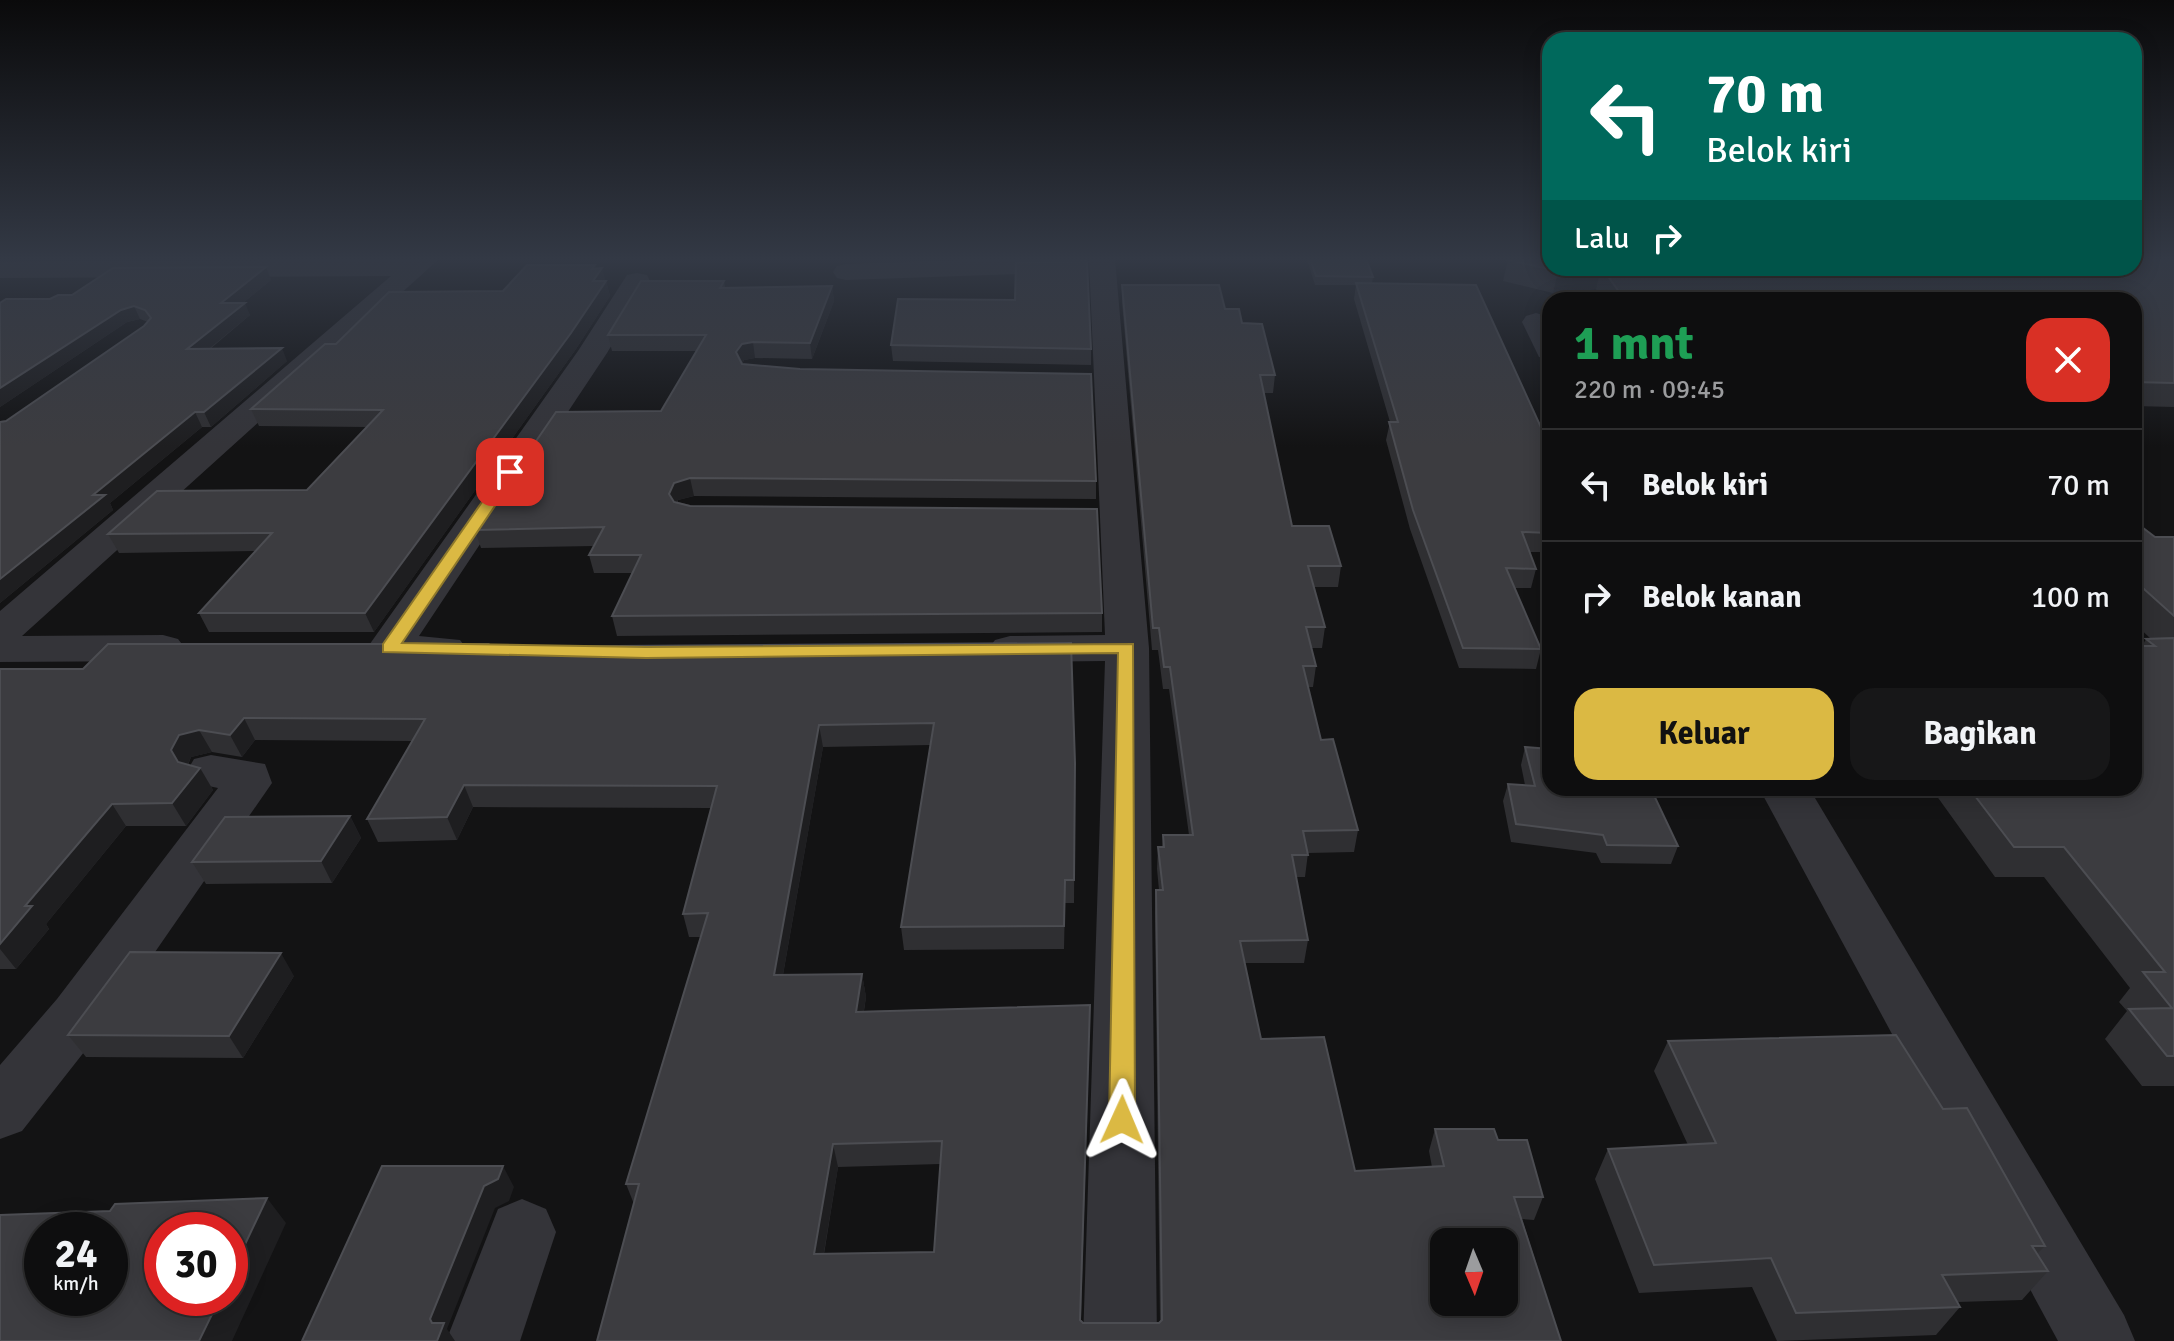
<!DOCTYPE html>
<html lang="id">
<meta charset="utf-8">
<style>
:root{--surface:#0e0e0f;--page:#171718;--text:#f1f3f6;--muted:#9b9c9e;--line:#2e2e2f;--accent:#dbb943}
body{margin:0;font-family:Signika,sans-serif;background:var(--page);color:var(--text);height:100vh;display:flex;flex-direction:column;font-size:30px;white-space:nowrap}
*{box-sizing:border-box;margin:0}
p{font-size:26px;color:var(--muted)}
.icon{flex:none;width:44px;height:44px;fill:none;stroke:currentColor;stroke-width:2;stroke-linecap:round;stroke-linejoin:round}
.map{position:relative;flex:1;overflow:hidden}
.panel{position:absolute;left:1542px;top:292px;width:600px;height:504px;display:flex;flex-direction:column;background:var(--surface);border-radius:24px;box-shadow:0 4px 20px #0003,0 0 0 2px var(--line)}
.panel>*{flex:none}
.banner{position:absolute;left:1542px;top:32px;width:600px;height:244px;border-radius:24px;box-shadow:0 4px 20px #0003,0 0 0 2px var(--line);background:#00695c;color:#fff;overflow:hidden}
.needle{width:52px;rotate:178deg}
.tools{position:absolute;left:1430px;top:1228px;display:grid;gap:16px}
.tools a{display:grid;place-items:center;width:88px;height:88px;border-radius:16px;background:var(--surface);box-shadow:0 4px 20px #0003,0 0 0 2px var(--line);font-size:40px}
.speed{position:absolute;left:24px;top:1212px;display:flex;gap:16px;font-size:40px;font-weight:700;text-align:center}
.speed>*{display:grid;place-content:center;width:104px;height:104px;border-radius:50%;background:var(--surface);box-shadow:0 4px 20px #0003,0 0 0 2px var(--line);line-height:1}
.speed small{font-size:20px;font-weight:400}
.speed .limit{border:12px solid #d22;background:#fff;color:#111}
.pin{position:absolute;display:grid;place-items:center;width:68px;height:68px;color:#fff;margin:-34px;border-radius:16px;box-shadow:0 4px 12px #0006}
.me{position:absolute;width:88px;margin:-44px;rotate:1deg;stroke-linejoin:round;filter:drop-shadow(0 0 6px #0008)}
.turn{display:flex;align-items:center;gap:28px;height:168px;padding:0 32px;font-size:36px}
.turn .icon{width:104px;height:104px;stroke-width:2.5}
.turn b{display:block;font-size:56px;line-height:68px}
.then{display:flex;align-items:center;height:76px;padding:0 32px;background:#0003;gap:16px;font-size:30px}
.round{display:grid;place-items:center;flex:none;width:84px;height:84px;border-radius:24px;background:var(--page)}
.head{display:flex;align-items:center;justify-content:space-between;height:136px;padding:0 32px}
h1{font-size:48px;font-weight:700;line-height:60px;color:#1e9e55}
.action{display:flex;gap:16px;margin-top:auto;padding:16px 32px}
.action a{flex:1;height:92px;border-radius:24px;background:var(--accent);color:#111;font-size:32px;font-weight:700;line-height:92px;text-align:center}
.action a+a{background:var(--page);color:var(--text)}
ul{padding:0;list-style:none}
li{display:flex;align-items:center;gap:24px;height:112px;padding:0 32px;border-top:2px solid var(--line)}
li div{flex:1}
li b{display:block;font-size:30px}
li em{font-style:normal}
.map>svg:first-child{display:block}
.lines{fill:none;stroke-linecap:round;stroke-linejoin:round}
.minor{fill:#343439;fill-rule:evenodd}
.wall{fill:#2f2f32;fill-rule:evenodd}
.shaded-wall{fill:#1e1e20}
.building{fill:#3c3c40;stroke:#4c4d52;stroke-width:2;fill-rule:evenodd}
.route{fill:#dbb943;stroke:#8e782c;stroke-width:2}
</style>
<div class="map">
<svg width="2174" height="1341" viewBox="0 0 2174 1341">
<rect width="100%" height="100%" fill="#131314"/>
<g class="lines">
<g class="minor">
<path d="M439,259l-417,377 141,-1 15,4 7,9 -7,9 -15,4 -163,1v-51l391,-335 -391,2v-16z"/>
<path d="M998,259h87l3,5 -13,8 -229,8 -9,-2 -4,-6 4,-6 9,-2z"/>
<path d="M1089,259h26l34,389 8,693h-74l22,-680 -95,1 -15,-4 -7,-9 7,-9 15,-4 95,-1z"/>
<path d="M637,273l10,2 3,6 -43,72 -188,283 41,4 7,9 -7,9 -15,4 -71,-5 -7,-9 211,-297 49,-76z"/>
<path d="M1536,313l10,3 4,5v39l-11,-3 -17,-35 4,-6z"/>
<path d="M211,755l54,9 7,19 -173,250 -77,98 -22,8v-74l57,-66 161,-211 -24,-5 -7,-12 7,-12z"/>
<path d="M1759,788h50l315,527 11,26h-77z"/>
<path d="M522,1199l24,10 10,23 -36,109h-74l52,-132z"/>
</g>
</g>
<g class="wall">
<path d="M1307,259h59l7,18 -1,7 178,163v105h-21l7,17 -5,19h-17l27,61 -5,20 -77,-1 -49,-139 -24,-89 4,-18 -36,-123 2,-14h-41z"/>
<path d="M2174,259v148l-40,-1v-106h-530l-8,-11 -43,4 -50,-12 5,-21z"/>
<path d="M595,265l1,4 10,12 4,15 -34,53 -202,283h-165l-10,-19 56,-62 -136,2 -11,-19 199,-44 60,-63 -108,-1 -8,-17 85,-65 167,-53z"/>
<path d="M266,267l5,13 -28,23 7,12 -40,34 77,12 -76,66h-9l-92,76 3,7 -113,93v-181l6,-1 138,-95 4,-4 -8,-3 -13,3 -127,85v-104l50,-4 22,-4z"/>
<path d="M724,281l1,6 107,-1 2,15 -22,58 -57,-1 -11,2 -2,4 354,117v18l-402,-3 -16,4v2l424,111v19l-485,4 -5,-20 20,-43h-38l-5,-18 5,-9 -113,2 -6,-18 186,-119 36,-60h-85l-4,-16z"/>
<path d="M1122,285l103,24 17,14 33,52 -2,18h-9l28,133 49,40 -3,21h-24l11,40 -3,21h-10l4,18 -3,21h-5l13,53 37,90 -4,22 -46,1 -3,24h-9l12,63 -4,23h-60l17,76 94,132 77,-4 -3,-16 6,-22 63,11 45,57 -9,23 -12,-1 39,122h-964l37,-137 -8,-20 75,-247h-12l-6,-23 28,-106 -238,-1 -16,33 -79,2 -11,-23 46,-78 -158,-1 -13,17 -30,-5 -21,5 -3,8 12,3 13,22 -27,36h-60l-80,98 3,5 -33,40h-16v-300h83l406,-22 582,-4 4,120 -1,140h-9l-1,46 -160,1 -3,-23 29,-182 -107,2 -40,228 79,-1 4,23 -2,14 226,-6 -9,315 2,3h76l1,-1 -5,-409 1,-23h3l-2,-21 1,-22h4l1,-12h26l-20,-146h-6l-5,-39h-6l-30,-348zM940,1164l-6,88 -110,2 14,-87z"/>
<path d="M1015,300l76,49v16l-198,-4 -2,-16z"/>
<path d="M2134,521l21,16h19v549h-32l-37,-47 22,-28 -8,-9 11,-14 -86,-111h-49l-64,-89h203l8,-142 4,-7h5l-17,-16z"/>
<path d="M1525,747l105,44 48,55 -7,18 -70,-1 -5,-10 -85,-11 -8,-41 5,-17 17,1 -4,-20z"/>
<path d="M350,816l11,22 -29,45 -126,1 -14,-22z"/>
<path d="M294,976l-51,82 -157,-1 -18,-22z"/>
<path d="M1668,1041l275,68 102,137 -8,8 11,17 -26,29 -64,2 2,5 -24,28 -159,6 -25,-54 -113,6 -44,-114 13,-30 80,-4 -34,-74z"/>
</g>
<g class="shaded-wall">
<path d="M595,265l2,10 5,-7 8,28 -34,53 -202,283 -9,-19 228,-332 -1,-12z"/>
<path d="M266,267l5,13 -44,36 -6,-13z"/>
<path d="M1601,268l-5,21 -43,4 5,-22z"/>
<path d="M832,286l2,15 -22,58 -2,-16z"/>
<path d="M245,303l5,12 -57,47 -6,-13z"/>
<path d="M134,306l6,13 -13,3 -127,85v-19l121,-78z"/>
<path d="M753,342l2,16 -11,2 -6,9 -2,-17 6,-8z"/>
<path d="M282,348l5,13 -76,66 -7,-15z"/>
<path d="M195,412l7,15 -92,76 3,7 -113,93v-24l93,-84z"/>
<path d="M690,478l4,18 -16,4 -5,12 -4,-18 5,-11z"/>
<path d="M244,718l11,22 -13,17 -12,-22z"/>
<path d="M819,725l4,22 -44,250 -5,-22z"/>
<path d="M199,730l13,22 -21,5 -7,16 -13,-23 8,-15z"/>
<path d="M200,768l13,22 -27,36 -14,-23z"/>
<path d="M464,785l9,22 -16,33 -10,-23z"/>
<path d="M112,804l14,22 -80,98 3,5 -33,40 -16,-20v-5l25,-38z"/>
<path d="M350,816l11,22 -29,45 -11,-22z"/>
<path d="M281,953l13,23 -51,82 -14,-22z"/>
<path d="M862,974l4,23 -6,37 -4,-22z"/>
<path d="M1090,1005v23l-10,313v-21z"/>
<path d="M833,1144l5,23 -18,109 -6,-22z"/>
<path d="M503,1166l11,21 -5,14 -14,7 -48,121 8,12h-18l-7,-22 54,-133z"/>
<path d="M267,1198l19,25 -54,118h-33l21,-43h10v-22z"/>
</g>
<g class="building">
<path d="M1310,259h56l7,18 -57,-1z"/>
<path d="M1509,259h41v9h48l-40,3 -50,-11z"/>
<path d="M2134,259h40v124l-40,-1v-82h-509l-23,-32h532z"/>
<path d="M1087,261l4,88 -200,-4 7,-46 117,1 1,-37z"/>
<path d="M527,265h68l-3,4 10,-1 -9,13h13l-35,52 -206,280h-166l73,-80 -164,1 49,-43 150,-1 76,-80 -132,-1 74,-65h11l53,-52 114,-1z"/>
<path d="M266,267l-45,36h24l-58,46 95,-1 -78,64h-9l-102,83h12l-105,84v-157l6,-1 138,-95 7,-8 -6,-8 -11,-4 -13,4 -121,78v-85l6,-4h44l8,-4h14l41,-27z"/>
<path d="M641,281h83l-4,7 112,-2 -22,57 -57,-1 -11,2 -6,8 6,12 58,5 291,5 5,107 -406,-3 -16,5 -5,11 5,8 16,4 407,3 5,104 -490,3 29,-61h-52l15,-28 -129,3 81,-118 105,-1 45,-76h-98z"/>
<path d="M1356,283l120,2 74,162v86l-28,-1 14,37 -30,-1 35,81 -78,-1 -50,-138 -24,-88h9z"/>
<path d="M1122,285h97l6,24h14l3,14 20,1 13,51h-15l32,151h37l12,40h-33l17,61h-19l10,39h-13l18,74 12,-1 25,91 -55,1 5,24h-16l16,85 -68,1 21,98 63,-2 31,134 89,-5 -9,-37h59l4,11h29l16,57h-29l47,144h-964l42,-157h-13l82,-271 -25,1 34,-128 -253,-1 -17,32 -80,2 58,-100 -181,-1 -14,17 -31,-5 -20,5 -8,15 7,12 22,6 -28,35 -60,1 -87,102h7l-32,38v-275h83l25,-25h380l-2,3 585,-4 4,120 -1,117h-9l-1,46 -163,1 33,-204 -115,2 -45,250 88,-1 -6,38 234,-7 -10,315 3,3h76l3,-3 -6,-430h7l-5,-43h6l-1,-12h30l-23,-168h-6l-5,-39h-6zM942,1141l-8,111 -120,2 19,-110zM1444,1242h60v60h-60z"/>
<path d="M2134,521l21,16h19v79l-40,-36z"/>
<path d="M2174,638v418h-7l-38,-47 43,-1 -29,-36h22l-101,-125h-50l-45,-59h165v-142h21l-9,-7z"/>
<path d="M1525,747l25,2v39h79l1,3h22l26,55 -71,-1 -4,-10 -87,-11 -8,-40 27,2z"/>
<path d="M350,816l-29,45 -129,1 33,-45z"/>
<path d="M130,952l151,1 -52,83 -161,-1z"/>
<path d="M1896,1035l47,74 24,-1 78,138h-13l16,25 -106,4 18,32 -164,6 -25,-55 -117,7 -46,-116 108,-6 -48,-102z"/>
<path d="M382,1166h121l-5,13 -14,7 -54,133 2,4h12l-7,18h-135z"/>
<path d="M267,1198l-37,78v-46h-68v68h58l-21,43h-199v-126l110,-4 5,-7zM42,1230h68v68h-68z"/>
</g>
<linearGradient id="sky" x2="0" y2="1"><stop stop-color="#0a0a0b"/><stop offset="0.58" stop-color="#333945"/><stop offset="1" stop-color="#333945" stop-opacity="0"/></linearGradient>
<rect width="2174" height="447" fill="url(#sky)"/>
<path class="route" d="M510,467l8,5 -116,171 244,4 487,-3 2,476 -3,9 -10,3 -9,-3 -4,-9 9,-467 -472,5 -263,-6v-8l122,-175z"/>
</svg>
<div class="tools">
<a><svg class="needle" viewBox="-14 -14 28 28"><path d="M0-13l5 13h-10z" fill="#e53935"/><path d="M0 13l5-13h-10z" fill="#9b9c9e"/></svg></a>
</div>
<div class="speed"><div>24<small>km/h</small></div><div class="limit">30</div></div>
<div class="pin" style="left:510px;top:472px;background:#d93025"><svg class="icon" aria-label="arrive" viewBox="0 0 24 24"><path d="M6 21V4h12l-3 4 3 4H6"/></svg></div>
<svg class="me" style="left:1122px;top:1120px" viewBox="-20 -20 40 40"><path d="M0-17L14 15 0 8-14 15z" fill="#dbb943" stroke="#fff" stroke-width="4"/></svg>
<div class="banner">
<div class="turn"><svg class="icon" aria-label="left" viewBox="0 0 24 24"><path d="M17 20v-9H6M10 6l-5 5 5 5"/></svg><div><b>70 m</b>Belok kiri</div></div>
<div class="then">Lalu<svg class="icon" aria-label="right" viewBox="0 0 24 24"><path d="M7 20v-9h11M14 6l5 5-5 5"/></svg></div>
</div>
<section class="panel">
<div class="head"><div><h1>1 mnt</h1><p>220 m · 09:45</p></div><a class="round" style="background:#d93025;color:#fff"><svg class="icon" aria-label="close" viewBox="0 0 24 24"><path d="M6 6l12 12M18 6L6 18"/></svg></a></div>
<ul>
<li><svg class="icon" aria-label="left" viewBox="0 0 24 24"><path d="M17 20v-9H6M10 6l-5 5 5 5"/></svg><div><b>Belok kiri</b></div><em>70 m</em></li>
<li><svg class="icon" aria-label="right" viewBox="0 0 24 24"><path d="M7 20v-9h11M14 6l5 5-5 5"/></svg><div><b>Belok kanan</b></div><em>100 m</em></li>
</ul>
<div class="action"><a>Keluar</a><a>Bagikan</a></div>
</section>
</div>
